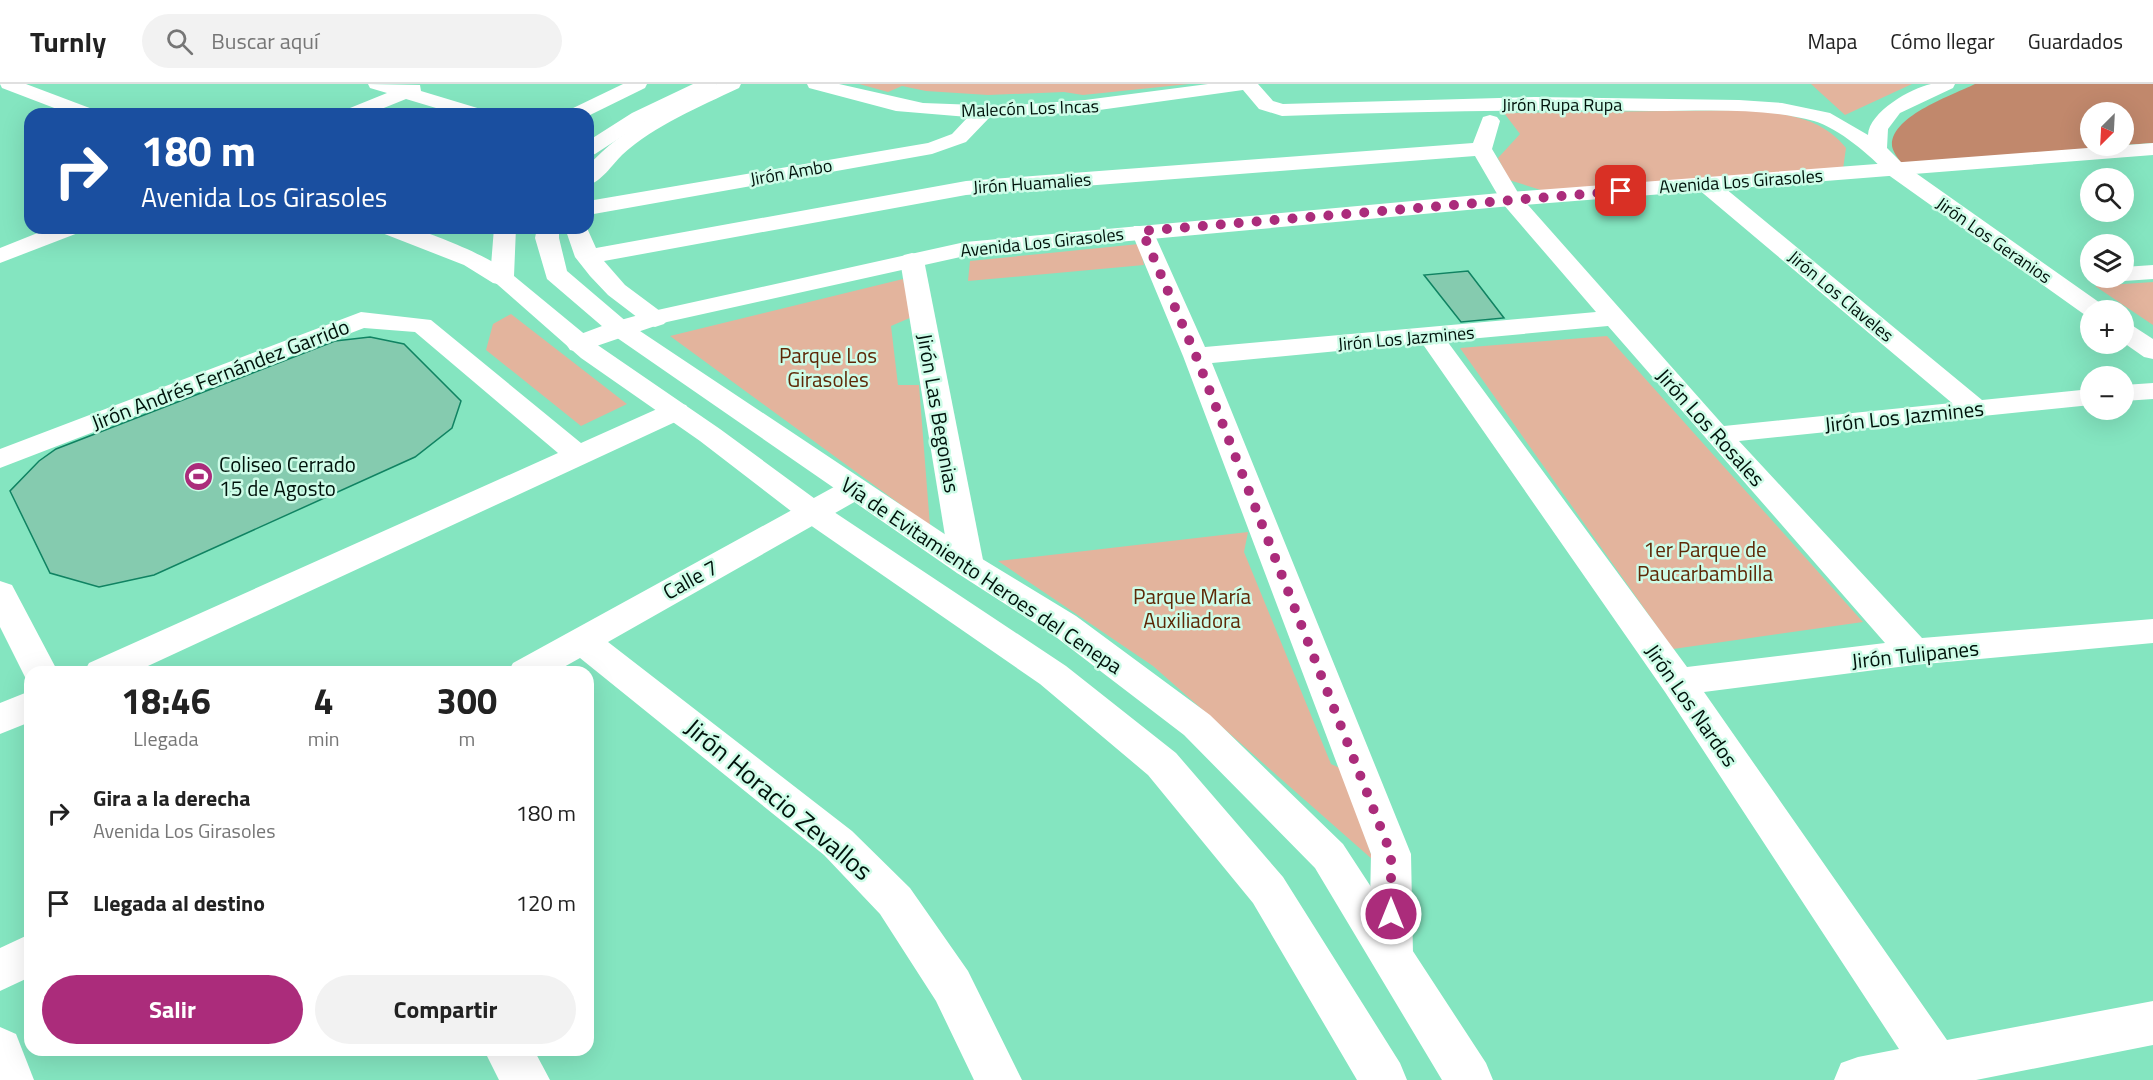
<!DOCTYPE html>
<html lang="es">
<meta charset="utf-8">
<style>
:root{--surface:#fff;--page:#f2f2f2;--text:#222;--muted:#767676;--line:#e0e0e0;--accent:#ab2c7b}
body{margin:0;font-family:"Titillium Web",sans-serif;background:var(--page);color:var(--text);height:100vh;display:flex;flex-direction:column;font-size:22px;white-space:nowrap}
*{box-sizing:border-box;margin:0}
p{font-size:20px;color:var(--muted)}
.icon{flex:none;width:33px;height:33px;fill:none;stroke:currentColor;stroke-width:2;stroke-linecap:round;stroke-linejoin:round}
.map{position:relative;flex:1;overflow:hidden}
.drawer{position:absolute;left:24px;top:582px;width:570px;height:390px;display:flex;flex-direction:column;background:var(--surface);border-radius:18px;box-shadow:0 6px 24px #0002}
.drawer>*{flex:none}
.guide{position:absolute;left:24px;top:24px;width:570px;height:126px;border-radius:18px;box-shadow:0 6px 24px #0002;background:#1a4fa0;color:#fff;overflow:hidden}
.needle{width:39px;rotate:204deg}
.fabs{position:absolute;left:2080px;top:18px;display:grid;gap:12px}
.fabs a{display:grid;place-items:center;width:54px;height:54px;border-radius:50%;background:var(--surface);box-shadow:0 6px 24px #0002;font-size:30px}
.pin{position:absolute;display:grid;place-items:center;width:51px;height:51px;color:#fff;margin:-26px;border-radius:12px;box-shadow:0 3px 9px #0006}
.me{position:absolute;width:66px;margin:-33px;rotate:0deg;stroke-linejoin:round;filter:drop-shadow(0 0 4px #0008)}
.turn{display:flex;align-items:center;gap:21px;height:126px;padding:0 18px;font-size:27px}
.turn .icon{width:78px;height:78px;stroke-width:2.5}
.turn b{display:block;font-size:42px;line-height:51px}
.eta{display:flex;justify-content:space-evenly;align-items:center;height:102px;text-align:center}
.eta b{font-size:36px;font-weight:700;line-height:42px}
.cta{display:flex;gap:12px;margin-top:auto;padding:12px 18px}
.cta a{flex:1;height:69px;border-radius:36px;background:var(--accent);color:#fff;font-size:24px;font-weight:700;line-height:69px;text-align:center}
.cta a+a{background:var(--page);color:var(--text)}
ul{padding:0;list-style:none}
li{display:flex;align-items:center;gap:18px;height:90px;padding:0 18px}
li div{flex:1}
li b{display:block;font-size:22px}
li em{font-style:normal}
header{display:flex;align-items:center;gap:36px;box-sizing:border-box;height:84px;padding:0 30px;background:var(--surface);border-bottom:2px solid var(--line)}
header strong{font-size:28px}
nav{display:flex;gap:33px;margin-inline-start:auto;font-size:21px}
.search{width:420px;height:54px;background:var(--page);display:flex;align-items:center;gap:15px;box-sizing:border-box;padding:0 21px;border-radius:33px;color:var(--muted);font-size:22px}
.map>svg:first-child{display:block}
.green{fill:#e3b49d}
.forest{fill:#c1886c}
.building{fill:#85cbaf;stroke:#108362;stroke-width:1.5}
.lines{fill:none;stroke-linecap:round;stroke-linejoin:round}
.minor{fill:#fff;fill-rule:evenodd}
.secondary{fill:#fff;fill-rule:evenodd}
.primary{fill:#fff;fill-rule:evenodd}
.route{stroke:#ab2c7b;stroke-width:10;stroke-dasharray:0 18}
.labels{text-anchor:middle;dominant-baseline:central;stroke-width:5;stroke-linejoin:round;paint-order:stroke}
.far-street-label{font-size:18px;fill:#00120b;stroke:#cefce8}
.park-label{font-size:21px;fill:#5e2807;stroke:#cefce8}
.street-label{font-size:21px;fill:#00120b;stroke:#cefce8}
.poi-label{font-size:21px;fill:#00120b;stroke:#cefce8;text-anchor:start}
.near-street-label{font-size:26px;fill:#00120b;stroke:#cefce8}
</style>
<header>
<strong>Turnly</strong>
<div class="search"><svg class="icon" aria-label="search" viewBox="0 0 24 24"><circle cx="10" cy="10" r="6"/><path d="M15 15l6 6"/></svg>Buscar aquí</div>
<nav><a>Mapa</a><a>Cómo llegar</a><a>Guardados</a></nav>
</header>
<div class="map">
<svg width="2153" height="996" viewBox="0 0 2153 996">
<rect width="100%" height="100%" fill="#84e5c0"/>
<g class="green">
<path d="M859,0h330l-106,11 -19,-3 -76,3 -62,-4 -24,-5 -14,6z"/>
<path d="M1811,0h101l-67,31z"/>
<path d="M1748,26c38,4 73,7 98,38l-3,21 -296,23 -38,-12 -11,-22 22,-24 -16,-21z"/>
<path d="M1139,160l5,21 -176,16 2,-20z"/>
<path d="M903,195l9,38 -21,9 7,59h21l11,141 -260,-190z"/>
<path d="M2153,198v43l-58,-39z"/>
<path d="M511,230l116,90 -46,22 -95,-76 7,-26z"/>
<path d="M1607,252l256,286 -190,27 -213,-301z"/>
<path d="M1248,448l-4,20 87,212 11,5 31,91 -220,-194 -155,-105z"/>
</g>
<path class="forest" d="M1975,0h178v59l-29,2v-33h-33v34h30l-220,17c-3,-5 -8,-11 -9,-17 -2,-30 61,-51 83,-62z"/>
<g class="building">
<path d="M1468,187l36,47 -43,4 -37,-47z"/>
<path d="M370,253l34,7 57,57 -9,27 -37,29 -261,118 -55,12 -49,-14 -40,-82 29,-30 17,-12 279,-108z"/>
</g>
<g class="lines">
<g class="minor">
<path d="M0,0h26l69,26 3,4h-28l-68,-26z"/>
<path d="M368,0l52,1 1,6 63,19 3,4h-31l-50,-15 -37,15h-27l3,-4 42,-17 -17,-5z"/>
<path d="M623,0h24l-2,4 -57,28 -22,-2 3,-4z"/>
<path d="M717,0h24l-2,4c-40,19 -84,37 -117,67 -10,10 -21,27 -34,30v-19c35,-39 83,-60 129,-82z"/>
<path d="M807,0h32l84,19 81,3 81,-6 123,-16h50l15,17 10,3 252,-7 204,3 43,3 48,10 38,22c1,-23 43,-47 63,-51 8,0 17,0 24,0l-2,4 -53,25 -12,16 -1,19 16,16 200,141 4,5h-16v7l-6,-2 -198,-141c-15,-18 -49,-46 -73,-53 -52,-14 -109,-10 -163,-10 -123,-2 -246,1 -369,5l-23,-7 -16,-19 -158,22 -95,5 -24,25 -34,12 -344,61v-14l340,-58 24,-9 16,-17 -72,-6 -87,-23z"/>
<path d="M1490,31l7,2 3,4 -8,28 28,47 204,230 228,-23 -254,-214 -3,-5 3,-5h16l268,221 109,-11v16l-352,36 183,197 231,-19v24l-239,22 -210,27 243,348 206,-39v44l-177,35h-142l7,-17 17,-6 41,-8 -234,-357 -243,-349 -210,20 199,491 2,100 -7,14 -15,6 -15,-6 -7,-14 2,-100 -188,-498 -52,-125 3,-5h16l3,5 52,116 391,-35 -93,-108 -28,-48 -509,39 -362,66 21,24 39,29 4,5 -4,5 -9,3 -9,-3 -38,-29 -18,-19 -15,-19 -10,-29h22l9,20 370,-67 507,-38 10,-26zM1608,242l277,317 -198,24 -240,-326z"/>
<path d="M50,144h31l-3,5 -78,30v-15z"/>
<path d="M379,144c10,0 23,-2 33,0 22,6 90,33 102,50l-3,5 -9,2 -9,-2 -29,-18 -82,-32z"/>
<path d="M912,169l8,2 4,5 60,305 -5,8 -11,3 -11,-3 -10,-25 -47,-288 4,-5z"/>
<path d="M2153,181v14l-29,2 -10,-3h10v-11z"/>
<path d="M361,228l70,8 150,123 85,-38 10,-2 10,2 4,6 -4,6 -551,255h-51l5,-9 469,-210 -143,-121 -51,-4 -364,140v-19z"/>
<path d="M2124,239l9,3 20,13v20l-9,-2 -20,-14z"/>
<path d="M2153,299v16l-29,2v-16z"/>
<path d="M854,395l11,3 4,7 -4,7 -257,146 244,189 58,57 58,83 54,109h-48l-38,-79 -56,-87 -56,-59 -244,-197 -25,14h-47l5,-9 330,-181z"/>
<path d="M0,497l12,4 46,87h-28v10l-3,-1 -27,-54z"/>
<path d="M30,607v31l-30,12v-31z"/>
<path d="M30,850v43l-30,14v-43z"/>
<path d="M0,943l16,7 18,46h-34z"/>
<path d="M484,966h50l16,30h-51z"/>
</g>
<path class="secondary" d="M2153,59v12l-642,51 -546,50 -298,66 -88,30 -9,-2 -4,-6 4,-6 40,-15 43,-12 312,-69 546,-50z"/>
<g class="primary">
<path d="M693,0h24l-2,4 -69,33 -51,33 -7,2v-15l44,-28z"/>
<path d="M494,144h22l-2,48 85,70 121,83 102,75 244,162 110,87 107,124 117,186 7,17h-50l-104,-177 -105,-128 -108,-91 -240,-166 -100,-77 -119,-83 -91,-80z"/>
<path d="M537,144h22v10l8,33 61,52 351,234 97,59 134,99 133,129 143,219 7,17h-51l-127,-212 -131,-133 -132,-101 -95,-61 -347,-240 -63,-54 -12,-41z"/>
</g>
</g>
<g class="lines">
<path class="route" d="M1391,830v-60l-195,-498 -54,-125 479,-40"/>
</g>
<defs>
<symbol id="stadium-disc" viewBox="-11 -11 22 22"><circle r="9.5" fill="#ab2c7b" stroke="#cefce8"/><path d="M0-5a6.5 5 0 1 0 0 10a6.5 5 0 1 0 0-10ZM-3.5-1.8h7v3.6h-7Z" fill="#fff"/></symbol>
</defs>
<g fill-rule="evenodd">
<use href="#stadium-disc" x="182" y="376" width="33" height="33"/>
</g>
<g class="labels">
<g class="far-street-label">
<text x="1562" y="20">Jirón Rupa Rupa</text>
<text transform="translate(1030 24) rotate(-2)">Malecón Los Incas</text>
<text transform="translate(791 88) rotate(-10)">Jirón Ambo</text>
<text transform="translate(1741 97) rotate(-4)">Avenida Los Girasoles</text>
<text transform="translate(1032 99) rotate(-4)">Jirón Huamalies</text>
<text transform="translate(1994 156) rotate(35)">Jirón Los Geranios</text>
<text transform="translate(1042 158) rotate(-6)">Avenida Los Girasoles</text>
<text transform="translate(1841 212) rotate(40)">Jirón Los Claveles</text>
<text transform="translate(1406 254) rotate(-5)">Jirón Los Jazmines</text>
</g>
<g class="park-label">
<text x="828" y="271">Parque Los<tspan x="828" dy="24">Girasoles</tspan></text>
<text x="1705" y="465">1er Parque de<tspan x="1705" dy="24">Paucarbambilla</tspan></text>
<text x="1192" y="512">Parque María<tspan x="1192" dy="24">Auxiliadora</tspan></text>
</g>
<g class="street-label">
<text transform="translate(220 290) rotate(-21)">Jirón Andrés Fernández Garrido</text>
<text transform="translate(939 329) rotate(80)">Jirón Las Begonias</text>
<text transform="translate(1904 332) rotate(-6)">Jirón Los Jazmines</text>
<text transform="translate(1711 343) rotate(48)">Jirón Los Rosales</text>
<text transform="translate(982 491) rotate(34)">Vía de Evitamiento Heroes del Cenepa</text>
<text transform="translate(690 495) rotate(-29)">Calle 7</text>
<text transform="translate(1915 570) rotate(-6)">Jirón Tulipanes</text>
<text transform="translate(1692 621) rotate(55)">Jirón Los Nardos</text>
</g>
<g class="poi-label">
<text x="219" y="380">Coliseo Cerrado<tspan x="219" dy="24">15 de Agosto</tspan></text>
</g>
<g class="near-street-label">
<text transform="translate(779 715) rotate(40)">Jirón Horacio Zevallos</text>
</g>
</g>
</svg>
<div class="fabs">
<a><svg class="needle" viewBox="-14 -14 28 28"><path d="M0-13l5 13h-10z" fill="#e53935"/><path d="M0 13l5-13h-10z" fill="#767676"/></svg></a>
<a><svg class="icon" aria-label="search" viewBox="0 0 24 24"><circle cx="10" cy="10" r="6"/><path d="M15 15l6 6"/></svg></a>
<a><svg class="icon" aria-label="layers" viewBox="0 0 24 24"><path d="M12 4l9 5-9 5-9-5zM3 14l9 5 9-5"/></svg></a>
<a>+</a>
<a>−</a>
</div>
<div class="pin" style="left:1621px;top:107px;background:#d93025"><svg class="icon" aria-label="arrive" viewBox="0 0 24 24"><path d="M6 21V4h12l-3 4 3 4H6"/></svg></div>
<svg class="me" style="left:1391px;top:830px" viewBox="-20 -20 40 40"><circle r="17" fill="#ab2c7b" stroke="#fff" stroke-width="3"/><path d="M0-11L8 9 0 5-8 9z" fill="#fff"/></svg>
<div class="guide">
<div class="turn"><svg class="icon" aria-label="right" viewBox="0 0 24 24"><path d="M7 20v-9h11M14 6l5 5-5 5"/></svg><div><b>180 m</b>Avenida Los Girasoles</div></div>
</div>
<section class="drawer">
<div class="eta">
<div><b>18:46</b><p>Llegada</p></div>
<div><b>4</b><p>min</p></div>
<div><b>300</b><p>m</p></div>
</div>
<ul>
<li><svg class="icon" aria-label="right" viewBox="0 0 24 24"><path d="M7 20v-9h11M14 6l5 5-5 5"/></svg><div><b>Gira a la derecha</b><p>Avenida Los Girasoles</p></div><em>180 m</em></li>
<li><svg class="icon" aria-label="arrive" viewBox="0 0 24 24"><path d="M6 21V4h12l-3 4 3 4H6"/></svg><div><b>Llegada al destino</b></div><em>120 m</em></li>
</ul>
<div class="cta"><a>Salir</a><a>Compartir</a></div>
</section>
</div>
